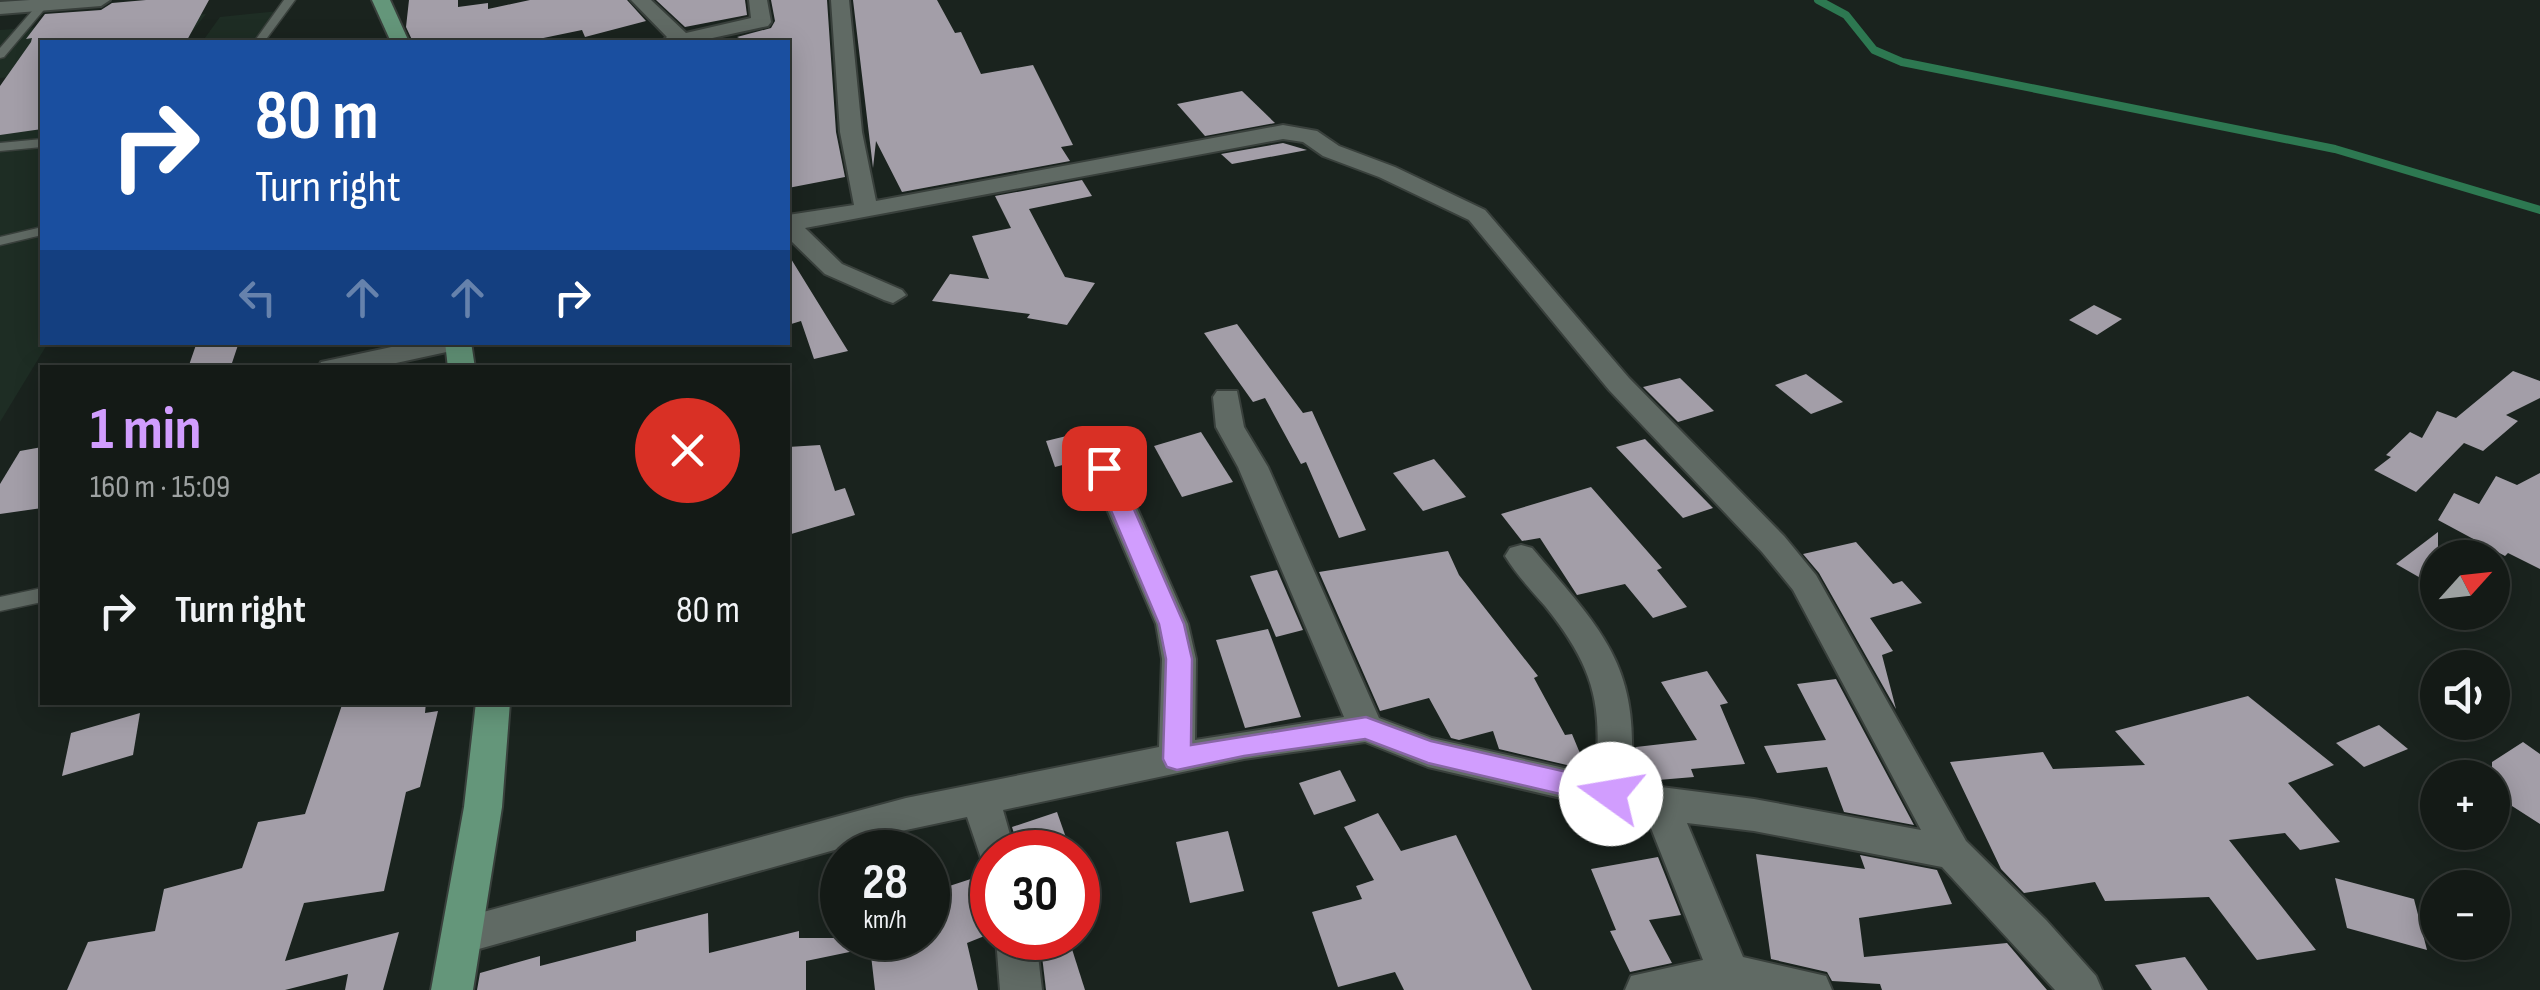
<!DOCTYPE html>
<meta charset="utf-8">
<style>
:root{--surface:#141a16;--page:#1d231f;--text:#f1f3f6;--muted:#9da1a1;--line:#333835;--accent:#d19dfe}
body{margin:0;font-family:"Sofia Sans Condensed",sans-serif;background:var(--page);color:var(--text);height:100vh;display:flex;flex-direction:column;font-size:38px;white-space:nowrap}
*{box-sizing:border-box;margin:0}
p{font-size:32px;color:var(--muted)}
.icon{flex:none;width:55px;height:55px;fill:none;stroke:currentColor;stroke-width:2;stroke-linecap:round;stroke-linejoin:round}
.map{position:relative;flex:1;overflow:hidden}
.side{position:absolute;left:40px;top:365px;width:750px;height:340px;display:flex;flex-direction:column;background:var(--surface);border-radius:0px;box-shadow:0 5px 25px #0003,0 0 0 2px var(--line)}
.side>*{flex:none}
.top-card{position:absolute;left:40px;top:40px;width:750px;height:305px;border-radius:0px;box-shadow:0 5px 25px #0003,0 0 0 2px var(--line);background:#1a4fa0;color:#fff;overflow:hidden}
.needle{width:65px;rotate:63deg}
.fabs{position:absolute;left:2420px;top:540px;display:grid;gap:20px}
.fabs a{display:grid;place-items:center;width:90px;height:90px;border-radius:50%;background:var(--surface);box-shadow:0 5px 25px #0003,0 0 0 2px var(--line);font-size:50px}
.speed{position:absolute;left:820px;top:830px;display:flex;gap:20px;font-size:50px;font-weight:700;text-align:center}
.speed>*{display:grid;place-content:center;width:130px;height:130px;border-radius:50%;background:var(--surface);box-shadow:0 5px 25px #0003,0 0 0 2px var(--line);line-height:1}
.speed small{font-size:25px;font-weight:400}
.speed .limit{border:15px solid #d22;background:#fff;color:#111}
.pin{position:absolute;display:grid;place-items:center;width:85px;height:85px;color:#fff;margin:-42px;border-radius:20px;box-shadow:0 5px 15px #0006}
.me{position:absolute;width:110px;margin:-55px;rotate:283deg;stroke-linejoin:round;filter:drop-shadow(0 0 8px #0008)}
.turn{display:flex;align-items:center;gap:35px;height:210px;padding:0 50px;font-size:45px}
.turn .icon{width:130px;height:130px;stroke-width:2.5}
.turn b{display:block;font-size:70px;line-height:85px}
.lanes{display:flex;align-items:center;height:95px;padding:0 50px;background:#0003;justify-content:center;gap:50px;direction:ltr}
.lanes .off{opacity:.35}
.round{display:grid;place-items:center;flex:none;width:105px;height:105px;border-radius:52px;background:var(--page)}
.overview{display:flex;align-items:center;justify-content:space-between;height:170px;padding:0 50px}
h1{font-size:60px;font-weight:700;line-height:75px;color:var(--accent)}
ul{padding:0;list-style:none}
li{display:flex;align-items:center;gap:30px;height:150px;padding:0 50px}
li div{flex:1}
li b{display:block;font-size:38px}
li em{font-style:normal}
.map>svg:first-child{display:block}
.built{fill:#1e2d24}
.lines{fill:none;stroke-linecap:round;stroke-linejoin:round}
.stream{stroke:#2d7851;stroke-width:8}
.building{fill:#a39ea8}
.lane-casing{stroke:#39403c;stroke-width:3}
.street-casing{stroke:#39403c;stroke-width:4}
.primary-casing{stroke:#39403c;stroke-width:4}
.lane{fill:#606a64;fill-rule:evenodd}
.street{fill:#606a64;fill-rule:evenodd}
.primary{fill:#64967a;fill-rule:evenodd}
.route{fill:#d19dfe;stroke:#8866a5;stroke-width:2.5}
</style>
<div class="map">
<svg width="2540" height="990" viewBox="0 0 2540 990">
<rect width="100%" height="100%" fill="#1a231e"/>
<g class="built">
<path d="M279,11l-18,31h-59l18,-25z"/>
<path d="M206,14l-22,28h-142v32l-42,4v-48z"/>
<path d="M42,93v249l6,1 -48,79v-324z"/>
</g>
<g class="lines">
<path class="stream" d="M1818,0l28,15 28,35 28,12 433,87 205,61"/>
</g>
<g class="building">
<path d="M146,0h63l-23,42h-144v87l-42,6v-49l31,-44 1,-4 -6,1 19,-25 56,-4 11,-7z"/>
<path d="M409,0h49v7l30,-4v6l42,-9h97l19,21 -61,16 -3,-7 -58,12h-111l-7,-15z"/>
<path d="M656,0h89l2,15 -62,12z"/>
<path d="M771,0h56l9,132 9,45 -57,11v-146h-40l-11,-5 34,-9 4,-7z"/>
<path d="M853,0h84l18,33 6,-1 20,42 52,-9 40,80 -12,2 9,14 -168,31 -26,-51 -3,27z"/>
<path d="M1242,91l33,32 -70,13 -28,-32z"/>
<path d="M1283,143l24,7 -75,14 -11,-10z"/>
<path d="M1082,180l10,16 -63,13 36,68 30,6 -28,42 -40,-7 3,-4 -98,-13 18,-27 39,5 -17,-43 39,-8 -16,-32z"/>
<path d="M788,254l37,60 23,37 -34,8 -13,-38 -13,4z"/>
<path d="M2094,305l28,14 -25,16 -28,-15z"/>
<path d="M1237,324l66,89 9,-2 54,119 -27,8 -33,-76 -5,2 -36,-66 -12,4 -49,-69z"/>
<path d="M197,342h42l-8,24 -43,2z"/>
<path d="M2513,371l27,10v17l-34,17 12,6 -35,30 -19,-8 -48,49 -42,-22 17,-13 -5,-2 24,-23 12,6 15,-27 19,7z"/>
<path d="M1806,374l37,28 -32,12 -36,-29z"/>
<path d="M1680,378l34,33 -36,11 -35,-35z"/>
<path d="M1083,432l10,25 -38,10 -9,-26z"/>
<path d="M1201,432l32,50 -51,15 -28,-51z"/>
<path d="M1645,439l68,69 -30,10 -67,-71z"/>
<path d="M820,445l15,46 10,-3 10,27 -67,20v-88z"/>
<path d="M42,447v61l-42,6v-30l20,-33z"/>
<path d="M1434,459l32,38 -43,14 -30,-38z"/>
<path d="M2540,473v96l-32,-16 -3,3 -67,-36 16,-27 25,11 17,-28 21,9z"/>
<path d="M1591,487l71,81 -5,2 30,37 -34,11 -28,-34 -48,11 -37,-57 -18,3 -21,-27z"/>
<path d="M2438,532v56l-42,-24z"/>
<path d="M1856,542l37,42 9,-3 20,22 -52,15 23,33 -11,4 14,54 -77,-136 -16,-19z"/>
<path d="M1448,551l11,24 79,101 -4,2 31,57 7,-1 12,29 -13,3 -72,-17 -6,-18 -34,9 -8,-2 -22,-40 -49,13 -61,-139z"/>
<path d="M1277,570l26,60 -27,7 -26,-61z"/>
<path d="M1268,629l33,88 -56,11 -29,-88z"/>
<path d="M1707,671l21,32 -8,2 25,59 -54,5 3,8 -48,4 -10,-34 61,-7 -36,-58z"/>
<path d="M1836,679l78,146 -70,-13 -17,-45 -50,6 -13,-27 62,-6 -29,-56z"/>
<path d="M2248,696l86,69 -46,18 52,59 -40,8 -15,-17 -56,7 87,110 -59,10 -48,-63 -104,4 -10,-19 -71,11 -23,-24 -51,-107 93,-10 10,17 92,-4 -30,-34z"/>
<path d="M343,702h83l-1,11 13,-2 -18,76 -14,5 -22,99 -80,12 -19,58 114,-29 -16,58h-38l3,-16 -63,16h-218l21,-48 67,-11 9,-42 78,-21 16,-46 47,-8z"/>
<path d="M140,713l-7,42 -71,21 9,-43z"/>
<path d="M2379,725l29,24 -44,18 -28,-24z"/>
<path d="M2523,742l17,12v70l-28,-18 -20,26v-70z"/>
<path d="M1340,770l16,31 -42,14 -15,-32z"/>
<path d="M1057,812l14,40h-51l-8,-25z"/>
<path d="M1378,813l23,38 55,-16 76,155h-128l-9,-18 -57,15 -26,-75 50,-13 -6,-13 18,-6 -30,-53z"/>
<path d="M1228,831l16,60 -54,12 -14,-61z"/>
<path d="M1756,854l109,15 -5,-14 77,15 15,34 -93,14 5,39 143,-14 40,47h-165l-2,-6 -48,-3 -5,-9 -56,-13z"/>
<path d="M1658,857l23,58 -32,5 23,43 -42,9 -20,-41 6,-1 -25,-61z"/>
<path d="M986,874l6,20v39l-25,10 11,47h-103l-6,-52h59v-45z"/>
<path d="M2335,878l79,21 13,51 -80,-22z"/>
<path d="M708,913l1,40 90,-22v7h64l1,11 -58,12v29h-329l3,-17 60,-17v10l96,-25v-10z"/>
<path d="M1071,946l14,44h-39l-4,-34z"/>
<path d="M2185,957l23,33h-56l-17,-25z"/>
</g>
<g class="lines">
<defs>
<g id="lane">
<path d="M284,0h11l-31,42h-10z"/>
<path d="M39,3l9,2 -44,52 -4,1v-10z"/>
<path d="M42,139v8l-42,4v-8z"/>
<path d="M42,227v8l-42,10v-8z"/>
<path d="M42,588v14l-42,9v-14z"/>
</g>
<g id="street">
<path d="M30,0h80l-9,6 -101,8v-12z"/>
<path d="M631,0h20l35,33 65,-15 -2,-18h18l4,22 -3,4 -74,16h-33l6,-5z"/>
<path d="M831,0h18l13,132 14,69 407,-76 34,6 22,15 56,21 90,43 144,168 155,158 32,39 150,266 80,79 50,56 6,14h-47l-113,-123 -188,-36 -67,-8 56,134 83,19 6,14h-207l6,-14 72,-16 -56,-142 -219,-51 -63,-25 -121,17 -241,51 12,42h-23v15l-9,-3 -16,-47 -61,13 -445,124 -14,-5 -6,-13 6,-13 14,-5 445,-120 253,-51 3,-88 -6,-35 -67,-157 5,-7h20l5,7 69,157 8,35 -1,81 149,-23 -106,-250 -22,-40 -3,-30 4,-6h20l7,36 24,40 111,251 53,20 163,37c9,-73 -4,-112 -50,-169 -14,-16 -29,-32 -40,-50l5,-8 11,-3 11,3c71,84 110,118 98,235l124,16 167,31 -128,-240 -31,-38 -153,-162 -140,-170 -90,-43 -56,-21 -20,-14 -20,-3 -478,89 37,36 60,26 4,5 -13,8 -9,-3 -59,-26 -37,-36v-23l66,-10 -14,-73z"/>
<path d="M415,342h54l-4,6 -92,20h-55l3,-6z"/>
<path d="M996,938h40l6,52h-42z"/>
</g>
<g id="primary">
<path d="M372,0h18l19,42h-18z"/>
<path d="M445,342h26l4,26h-27z"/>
<path d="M476,702h34l-8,105 -29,183h-42l33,-183z"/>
</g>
</defs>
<use href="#lane" class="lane-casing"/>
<use href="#street" class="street-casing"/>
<use href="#primary" class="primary-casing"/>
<use href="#lane" class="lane"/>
<use href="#street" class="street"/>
<use href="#primary" class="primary"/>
</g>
<path class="route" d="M1104,460l12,8 68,156 8,35 -1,86 175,-28 65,24 180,41 10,4 4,8 -4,8 -10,4 -183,-43 -63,-24 -121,17 -67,14 -10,-3 -4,-8 3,-100 -7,-35 -66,-156z"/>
</svg>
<div class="fabs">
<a><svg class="needle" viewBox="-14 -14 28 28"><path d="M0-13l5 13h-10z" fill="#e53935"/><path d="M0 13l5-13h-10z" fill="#9da1a1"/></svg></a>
<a><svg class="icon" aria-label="sound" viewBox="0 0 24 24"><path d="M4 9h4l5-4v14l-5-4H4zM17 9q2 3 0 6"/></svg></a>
<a>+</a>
<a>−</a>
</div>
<div class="speed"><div>28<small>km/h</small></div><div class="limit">30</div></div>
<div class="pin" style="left:1104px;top:468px;background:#d93025"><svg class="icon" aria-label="arrive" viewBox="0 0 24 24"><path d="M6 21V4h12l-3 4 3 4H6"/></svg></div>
<svg class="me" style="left:1611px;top:794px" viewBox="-20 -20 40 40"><circle r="19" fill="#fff"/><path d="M0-13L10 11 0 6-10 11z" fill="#d19dfe"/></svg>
<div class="top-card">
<div class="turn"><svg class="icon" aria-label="right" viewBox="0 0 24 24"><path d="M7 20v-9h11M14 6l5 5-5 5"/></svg><div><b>80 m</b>Turn right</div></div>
<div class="lanes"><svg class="icon off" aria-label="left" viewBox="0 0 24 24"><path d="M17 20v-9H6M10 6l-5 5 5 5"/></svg><svg class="icon off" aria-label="ahead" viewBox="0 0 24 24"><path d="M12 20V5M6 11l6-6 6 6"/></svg><svg class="icon off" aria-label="ahead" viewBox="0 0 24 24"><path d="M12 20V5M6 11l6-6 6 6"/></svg><svg class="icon" aria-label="right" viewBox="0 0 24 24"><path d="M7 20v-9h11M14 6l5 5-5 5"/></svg></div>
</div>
<section class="side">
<div class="overview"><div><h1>1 min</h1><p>160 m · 15:09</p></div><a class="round" style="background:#d93025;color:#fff"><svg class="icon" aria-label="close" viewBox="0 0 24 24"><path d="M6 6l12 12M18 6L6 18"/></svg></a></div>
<ul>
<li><svg class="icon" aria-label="right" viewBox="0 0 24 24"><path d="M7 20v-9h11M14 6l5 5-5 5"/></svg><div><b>Turn right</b></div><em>80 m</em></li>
</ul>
</section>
</div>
